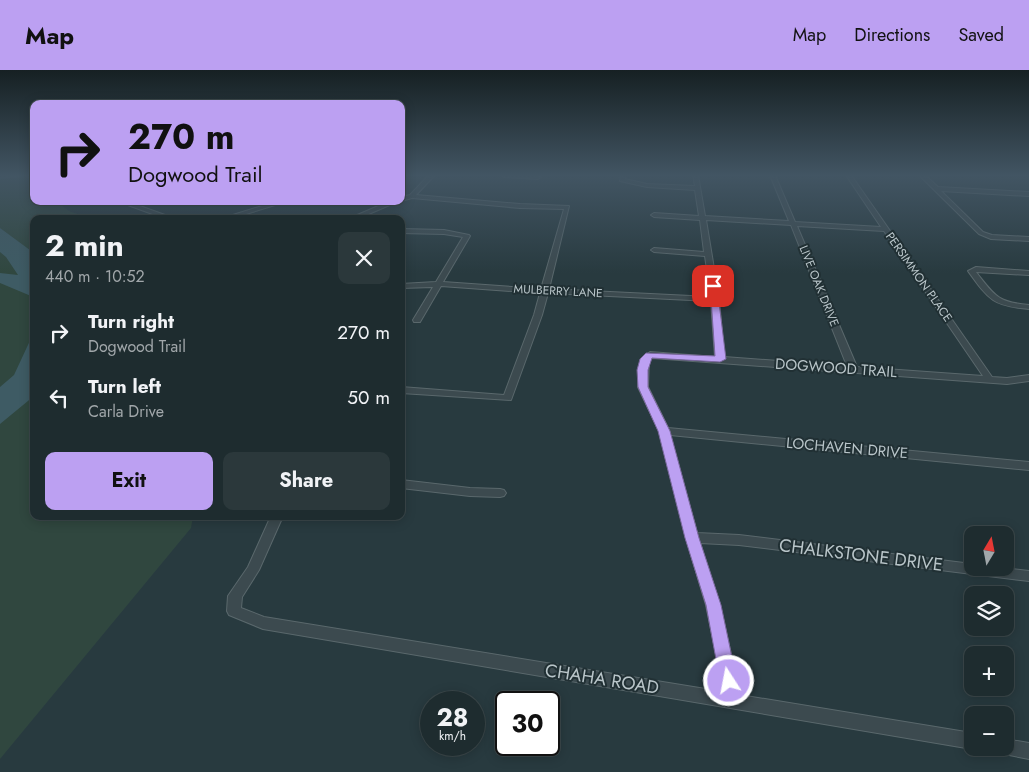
<!DOCTYPE html>
<meta charset="utf-8">
<style>
:root{--surface:#1e2c2f;--page:#2b383b;--text:#f1f3f6;--muted:#a1a7aa;--line:#3c484b;--accent:#bca0f2}
body{margin:0;font-family:Jost,sans-serif;background:var(--page);color:var(--text);height:100vh;display:flex;flex-direction:column;font-size:19px;white-space:nowrap}
*{box-sizing:border-box;margin:0}
p{font-size:16px;color:var(--muted)}
.icon{flex:none;width:28px;height:28px;fill:none;stroke:currentColor;stroke-width:2;stroke-linecap:round;stroke-linejoin:round}
.map{position:relative;flex:1;overflow:hidden}
.panel{position:absolute;left:30px;top:145px;width:375px;height:305px;display:flex;flex-direction:column;background:var(--surface);border-radius:10px;box-shadow:0 2px 12px #0003,0 0 0 1px var(--line)}
.panel>*{flex:none}
.hud{position:absolute;left:30px;top:30px;width:375px;height:105px;border-radius:10px;box-shadow:0 2px 12px #0003,0 0 0 1px var(--line);background:#bca0f2;color:#111;overflow:hidden}
.needle{width:32px;rotate:10deg}
.controls{position:absolute;left:964px;top:456px;display:grid;gap:10px}
.controls a{display:grid;place-items:center;width:50px;height:50px;border-radius:10px;background:var(--surface);box-shadow:0 2px 12px #0003,0 0 0 1px var(--line);font-size:25px}
.speed{position:absolute;left:420px;top:621px;display:flex;gap:10px;font-size:25px;font-weight:700;text-align:center}
.speed>*{display:grid;place-content:center;width:65px;height:65px;border-radius:50%;background:var(--surface);box-shadow:0 2px 12px #0003,0 0 0 1px var(--line);line-height:1}
.speed small{font-size:12px;font-weight:400}
.speed .limit{border:2px solid #111;border-radius:8px;background:#fff;color:#111}
.pin{position:absolute;display:grid;place-items:center;width:42px;height:42px;color:#fff;margin:-21px;border-radius:10px;box-shadow:0 2px 8px #0006}
.me{position:absolute;width:55px;margin:-28px;rotate:349deg;stroke-linejoin:round;filter:drop-shadow(0 0 4px #0008)}
.turn{display:flex;align-items:center;gap:18px;height:105px;padding:0 15px;font-size:22px}
.turn .icon{width:65px;height:65px;stroke-width:2.5}
.turn b{display:block;font-size:35px;line-height:42px}
.round{display:grid;place-items:center;flex:none;width:52px;height:52px;border-radius:10px;background:var(--page)}
.summary{display:flex;align-items:center;justify-content:space-between;height:85px;padding:0 15px}
h1{font-size:30px;font-weight:700;line-height:38px}
.cta{display:flex;gap:10px;margin-top:auto;padding:10px 15px}
.cta a{flex:1;height:58px;border-radius:10px;background:var(--accent);color:#111;font-size:20px;font-weight:700;line-height:58px;text-align:center}
.cta a+a{background:var(--page);color:var(--text)}
ul{padding:0;list-style:none}
li{display:flex;align-items:center;gap:15px;height:65px;padding:0 15px}
li div{flex:1}
li b{display:block;font-size:19px}
li em{font-style:normal}
header{display:flex;align-items:center;gap:30px;box-sizing:border-box;height:70px;padding:0 25px;background:var(--accent);color:#111}
header strong{font-size:24px}
nav{display:flex;gap:28px;margin-inline-start:auto;font-size:18px}
.map>svg:first-child{display:block}
.green{fill:#30473f}
.water{fill:#3e5b64}
.lines{fill:none;stroke-linecap:round;stroke-linejoin:round}
.stream{stroke:#3e5b64;stroke-width:2}
.minor-casing{stroke:#5a686c;stroke-width:2}
.minor{fill:#3c4a4f;fill-rule:evenodd}
.route{fill:#bca0f2;stroke:#7a689d}
.labels{text-anchor:middle;dominant-baseline:central;stroke-width:4;stroke-linejoin:round;paint-order:stroke}
.far-street-label{font-size:12px;fill:#b9c5c9;stroke:#213034}
.street-label{font-size:15px;fill:#b9c5c9;stroke:#213034}
.near-street-label{font-size:18px;fill:#b9c5c9;stroke:#213034}
</style>
<header>
<strong>Map</strong>
<nav><a>Map</a><a>Directions</a><a>Saved</a></nav>
</header>
<div class="map">
<svg width="1029" height="702" viewBox="0 0 1029 702">
<rect width="100%" height="100%" fill="#283a3f"/>
<path class="green" d="M0,105h34v2l-7,2 7,6v16h22l13,10 22,8h-57v297h159l-2,12 -191,231z"/>
<g class="water">
<path d="M0,158l34,25v75l-3,-32 -31,-13v-10l18,2 -12,-18 -6,-5z"/>
<path d="M34,262v64l-34,28v-37l14,-12z"/>
</g>
<g class="lines">
<path class="stream" d="M0,108l29,-3"/>
<defs>
<g id="minor">
<path d="M429,105h6l-19,20 104,9 49,2 -20,83 162,8 -6,-41 -51,-4 -3,-2 3,-2 50,4 -4,-32 -46,-3 -3,-2 3,-2 45,3 -4,-26 -48,-3 -27,-6 1,-6h4v4l22,5 48,2 -2,-11h5l7,41 84,5 -19,-46h5l20,47 86,5 -35,-52h5l141,202 15,1 22,-3v6l-22,3 -355,-26 -3,2 -1,27 20,41 361,34v8l-359,-35 27,98 42,2 233,29v4h31l26,3v10l-290,-36 -39,-2 20,62 20,90 232,38v15h4l-4,1 -709,-120 -34,-14 -2,-4 1,-15 20,-29 23,-51h12l-24,54 -17,27 -1,11 23,9 460,75 -18,-87 -20,-67 -27,-107 -21,-44 3,-28 9,-7 65,5 -4,-56 -163,-8 -6,22 -31,85 -110,-7v-6l103,8 30,-80 6,-22 -99,-7 -21,36h-6l-1,-2 20,-33 -32,1v-4l35,-2 27,-45 -19,-3 -43,-1v-4l43,1 25,5 1,1 -27,46 98,7 23,-80 -44,-1 -108,-10 -11,3v-4l9,-2zM706,150l85,5 56,141 -123,-9 -5,-58zM797,156l87,5 99,145 -126,-9z"/>
<path d="M501,105h23l17,2 -3,2 -34,-2z"/>
<path d="M919,105h6l13,12 91,5v4l-88,-5 42,41 9,3 37,2v4l-38,-2 -12,-5z"/>
<path d="M117,131h9l50,18h-10z"/>
<path d="M278,131h10l-58,18h-10z"/>
<path d="M390,131h9l-42,18h-9z"/>
<path d="M976,197l53,4v4l-53,-3c19,24 21,30 53,33v4c-36,-3 -40,-9 -61,-38z"/>
<path d="M401,410l69,8 30,1 4,1 2,3 -2,3 -4,1 -30,-1 -69,-8z"/>
<path d="M1005,669l24,4v16l-30,-6 -2,-5h8z"/>
</g>
</defs>
<use href="#minor" class="minor-casing"/>
<use href="#minor" class="minor"/>
</g>
<linearGradient id="sky" x2="0" y2="1"><stop stop-color="#162023"/><stop offset="0.52" stop-color="#425563"/><stop offset="1" stop-color="#425563" stop-opacity="0"/></linearGradient>
<rect width="1029" height="203" fill="url(#sky)"/>
<path class="route" d="M710,214l7,2 9,73 -6,3 -68,-4 -4,12v17l22,44 29,107 22,67 16,76 -2,6 -6,2 -6,-2 -3,-6 -14,-76 -21,-67 -27,-107 -20,-44 -1,-17 3,-11 6,-6 69,3z"/>
<g class="labels">
<g class="far-street-label">
<text transform="translate(919 207) rotate(55)">PERSIMMON PLACE</text>
<text transform="translate(819 216) rotate(68)">LIVE OAK DRIVE</text>
<text transform="translate(558 221) rotate(3)">MULBERRY LANE</text>
</g>
<g class="street-label">
<text transform="translate(836 298) rotate(4)">DOGWOOD TRAIL</text>
<text transform="translate(847 378) rotate(5)">LOCHAVEN DRIVE</text>
</g>
<g class="near-street-label">
<text transform="translate(861 485) rotate(7)">CHALKSTONE DRIVE</text>
<text transform="translate(602 609) rotate(9)">CHAHA ROAD</text>
</g>
</g>
</svg>
<div class="controls">
<a><svg class="needle" viewBox="-14 -14 28 28"><path d="M0-13l5 13h-10z" fill="#e53935"/><path d="M0 13l5-13h-10z" fill="#a1a7aa"/></svg></a>
<a><svg class="icon" aria-label="layers" viewBox="0 0 24 24"><path d="M12 4l9 5-9 5-9-5zM3 14l9 5 9-5"/></svg></a>
<a>+</a>
<a>−</a>
</div>
<div class="speed"><div>28<small>km/h</small></div><div class="limit">30</div></div>
<div class="pin" style="left:713px;top:216px;background:#d93025"><svg class="icon" aria-label="arrive" viewBox="0 0 24 24"><path d="M6 21V4h12l-3 4 3 4H6"/></svg></div>
<svg class="me" style="left:729px;top:611px" viewBox="-20 -20 40 40"><circle r="17" fill="#bca0f2" stroke="#fff" stroke-width="3"/><path d="M0-11L8 9 0 5-8 9z" fill="#fff"/></svg>
<div class="hud">
<div class="turn"><svg class="icon" aria-label="right" viewBox="0 0 24 24"><path d="M7 20v-9h11M14 6l5 5-5 5"/></svg><div><b>270 m</b>Dogwood Trail</div></div>
</div>
<section class="panel">
<div class="summary"><div><h1>2 min</h1><p>440 m · 10:52</p></div><a class="round"><svg class="icon" aria-label="close" viewBox="0 0 24 24"><path d="M6 6l12 12M18 6L6 18"/></svg></a></div>
<ul>
<li><svg class="icon" aria-label="right" viewBox="0 0 24 24"><path d="M7 20v-9h11M14 6l5 5-5 5"/></svg><div><b>Turn right</b><p>Dogwood Trail</p></div><em>270 m</em></li>
<li><svg class="icon" aria-label="left" viewBox="0 0 24 24"><path d="M17 20v-9H6M10 6l-5 5 5 5"/></svg><div><b>Turn left</b><p>Carla Drive</p></div><em>50 m</em></li>
</ul>
<div class="cta"><a>Exit</a><a>Share</a></div>
</section>
</div>
